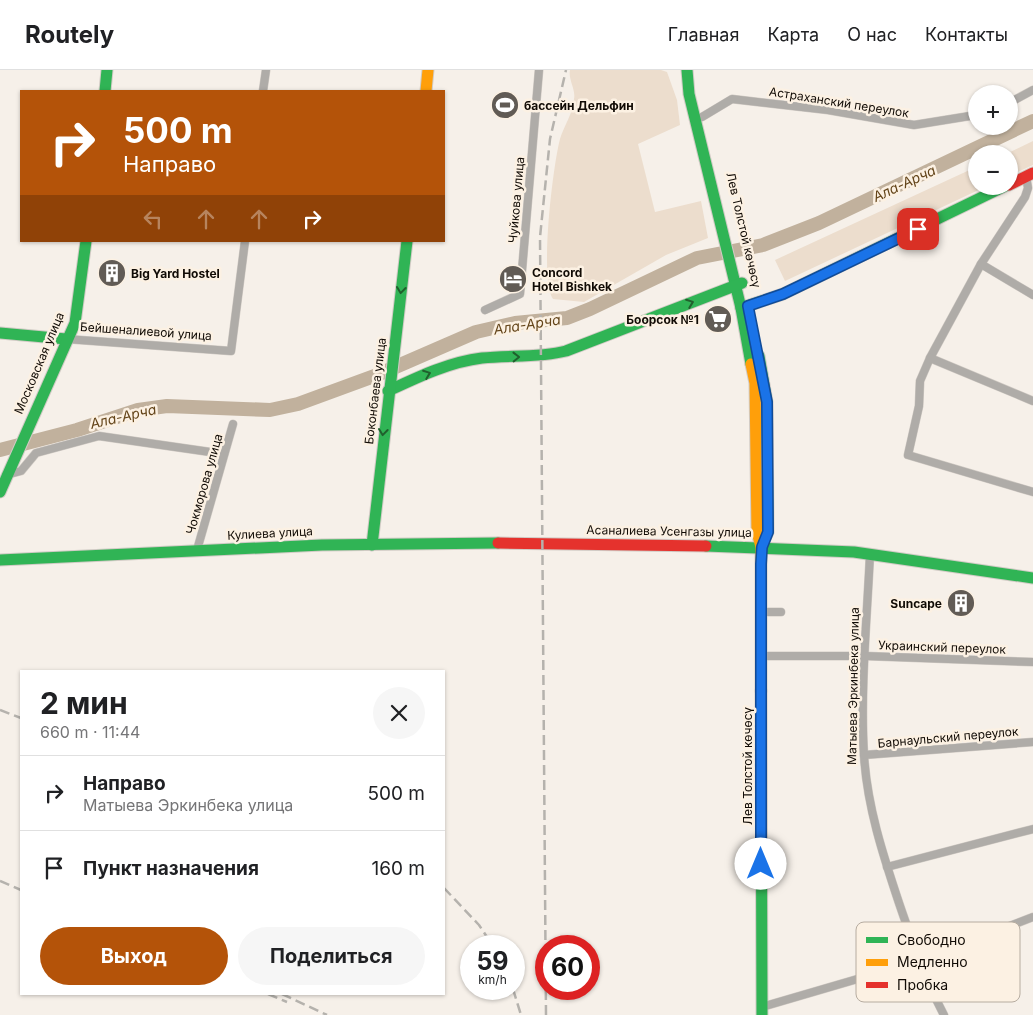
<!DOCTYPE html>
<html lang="ru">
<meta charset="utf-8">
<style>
:root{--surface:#fff;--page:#f6f6f6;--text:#202124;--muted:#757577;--line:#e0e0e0;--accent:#b45309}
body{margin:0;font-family:Inter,sans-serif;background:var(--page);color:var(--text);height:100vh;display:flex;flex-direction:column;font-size:19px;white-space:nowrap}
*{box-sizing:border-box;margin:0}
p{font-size:16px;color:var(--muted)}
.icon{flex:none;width:28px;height:28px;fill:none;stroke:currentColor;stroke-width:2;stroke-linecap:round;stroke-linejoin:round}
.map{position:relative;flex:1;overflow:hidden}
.drawer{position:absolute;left:20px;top:600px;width:425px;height:325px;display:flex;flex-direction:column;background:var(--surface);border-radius:0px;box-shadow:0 1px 4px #0004}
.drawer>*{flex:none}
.top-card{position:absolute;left:20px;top:20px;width:425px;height:152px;border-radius:0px;box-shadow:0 1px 4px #0004;background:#b45309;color:#fff;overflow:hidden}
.fabs{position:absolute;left:968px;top:15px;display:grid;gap:10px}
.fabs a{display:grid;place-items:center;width:50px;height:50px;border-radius:50%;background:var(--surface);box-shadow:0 1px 4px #0004;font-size:25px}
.speed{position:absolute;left:460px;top:865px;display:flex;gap:10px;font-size:25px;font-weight:700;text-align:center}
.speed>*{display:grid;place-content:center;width:65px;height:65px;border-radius:50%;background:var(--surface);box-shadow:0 1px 4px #0004;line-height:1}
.speed small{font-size:12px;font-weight:400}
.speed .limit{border:8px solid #d22;background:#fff;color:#111}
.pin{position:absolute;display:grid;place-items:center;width:42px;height:42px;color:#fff;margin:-21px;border-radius:10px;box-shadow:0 2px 8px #0006}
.me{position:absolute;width:55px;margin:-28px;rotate:0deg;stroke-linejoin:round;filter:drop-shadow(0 0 4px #0008)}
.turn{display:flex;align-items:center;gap:18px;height:105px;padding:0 20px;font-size:22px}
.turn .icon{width:65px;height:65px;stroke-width:2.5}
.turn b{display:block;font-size:35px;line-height:42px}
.lanes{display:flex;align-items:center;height:48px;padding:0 20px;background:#0003;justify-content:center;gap:25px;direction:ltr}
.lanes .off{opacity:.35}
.round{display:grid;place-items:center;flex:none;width:52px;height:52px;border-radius:26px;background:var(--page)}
.head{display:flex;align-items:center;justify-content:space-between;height:85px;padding:0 20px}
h1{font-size:30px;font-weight:700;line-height:38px}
.cta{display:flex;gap:10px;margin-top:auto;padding:10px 20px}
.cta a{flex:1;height:58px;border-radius:30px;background:var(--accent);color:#fff;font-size:20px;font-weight:700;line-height:58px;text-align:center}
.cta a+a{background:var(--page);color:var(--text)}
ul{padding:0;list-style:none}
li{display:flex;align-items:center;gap:15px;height:75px;padding:0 20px;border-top:1px solid var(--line)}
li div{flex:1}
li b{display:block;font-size:19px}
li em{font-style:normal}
header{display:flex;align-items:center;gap:30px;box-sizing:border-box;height:70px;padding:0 25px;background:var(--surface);border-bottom:1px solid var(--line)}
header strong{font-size:24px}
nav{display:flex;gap:28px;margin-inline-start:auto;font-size:18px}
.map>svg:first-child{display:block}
.green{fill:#ecddcd}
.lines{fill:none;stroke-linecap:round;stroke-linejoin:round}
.river{stroke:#c1b19d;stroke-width:14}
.street-casing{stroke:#d1cbc5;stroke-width:9}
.fast-casing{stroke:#d1cbc5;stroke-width:13}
.slow-casing{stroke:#d1cbc5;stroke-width:13}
.jam-casing{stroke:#d1cbc5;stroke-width:13}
.street{stroke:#afaca8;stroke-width:8}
.fast{stroke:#30b455;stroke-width:11}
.slow{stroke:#ff9f0a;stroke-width:11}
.jam{stroke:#e5322d;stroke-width:11}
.rail{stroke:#b5b2ad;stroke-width:2.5;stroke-dasharray:10 5;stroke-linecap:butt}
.oneway{stroke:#20602d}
.route-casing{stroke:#114b97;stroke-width:12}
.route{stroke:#1a73e8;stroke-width:9}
.labels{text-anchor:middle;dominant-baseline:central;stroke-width:5;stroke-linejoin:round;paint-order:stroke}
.street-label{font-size:12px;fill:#110b05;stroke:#fcf1e3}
.poi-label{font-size:12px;font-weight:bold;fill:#110b05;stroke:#fcf1e3;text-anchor:start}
.water-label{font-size:14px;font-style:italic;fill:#64451a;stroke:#fcf1e3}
.key{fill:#fcf1e3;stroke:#b6aca0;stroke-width:1}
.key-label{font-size:14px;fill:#110b05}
</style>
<header>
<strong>Routely</strong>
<nav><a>Главная</a><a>Карта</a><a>О нас</a><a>Контакты</a></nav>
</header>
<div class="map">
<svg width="1033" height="945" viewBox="0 0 1033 945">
<rect width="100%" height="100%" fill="#f6f0e9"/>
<g class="green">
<path d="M570,0h91l6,2 10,28 3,25 -42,19 17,68 46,-11 7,37 -42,17 -82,47 -31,-3c-14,-20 0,-134 7,-160 4,-13 13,-26 14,-40 2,-10 -6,-19 -4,-29z"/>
<path d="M1033,71v24l-24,11v-22h-3z"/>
<path d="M976,97v19h11l-202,95 -10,-21z"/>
</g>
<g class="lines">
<path class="river" d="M0,380l77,-20 61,-20 29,-4 103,4 28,-6 79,-29 99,-43 39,-9 52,-5 23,-9 107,-51 66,-13 56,-22 214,-102"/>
<defs>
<g id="street">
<path d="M263,21l3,-21"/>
<path d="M1009,33l24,-13"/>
<path d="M702,47l30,-18 96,11 86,15 62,-10"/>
<path d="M1026,106l2,12 -3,9 -44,67 -51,94 -10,23 -1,25 -11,49 125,37"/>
<path d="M981,194l52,31"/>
<path d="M485,240l35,-16 19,-224"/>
<path d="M66,269l165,12 14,-110"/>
<path d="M930,288l103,43"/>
<path d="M6,405l15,-4 15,-18 63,-17 125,18"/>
<path d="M197,480l36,-126"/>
<path d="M870,484c-3,65 -10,137 -6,201 3,51 19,100 35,148 13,38 26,76 45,112"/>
<path d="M761,542h20"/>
<path d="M761,586h104l168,6"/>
<path d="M864,685l169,-13"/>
<path d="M887,797l146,-38"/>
<path d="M762,937l157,-46 114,-44"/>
</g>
<g id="fast">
<path d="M687,0l2,24 52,214 10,56"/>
<path d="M105,21l2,-21"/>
<path d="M741,238l42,-14 222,-108"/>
<path d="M0,263l66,6"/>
<path d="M759,286l8,46 1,130 -7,15"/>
<path d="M388,321c30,-14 61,-29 94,-33 28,-3 56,0 84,-7l176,-68"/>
<path d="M0,422l75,-169 11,-82"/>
<path d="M372,475l35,-304"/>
<path d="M706,476l148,6 179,26"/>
<path d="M0,490l322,-15 176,-2"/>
<path d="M761,621l1,324"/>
</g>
<g id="slow">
<path d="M426,21l2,-21"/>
<path d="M751,294l4,19 2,149 4,15v144"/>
</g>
<g id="jam">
<path d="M1009,115l24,-12"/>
<path d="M498,473l208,3"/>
</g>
</defs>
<use href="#street" class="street-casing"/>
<use href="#fast" class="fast-casing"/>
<use href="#slow" class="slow-casing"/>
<use href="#jam" class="jam-casing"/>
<use href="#street" class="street"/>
<use href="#fast" class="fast"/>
<use href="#slow" class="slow"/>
<use href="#jam" class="jam"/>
<g class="rail">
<path d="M0,640l21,8"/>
<path d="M0,811l21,9"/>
<path d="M444,818l35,37 14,21"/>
<path d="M513,919l8,26"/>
<path d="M268,924l19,8"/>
<path d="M282,924l45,21"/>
<path d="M546,945l-6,-778 10,-98 16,-69"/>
</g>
</g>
<defs><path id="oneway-chevron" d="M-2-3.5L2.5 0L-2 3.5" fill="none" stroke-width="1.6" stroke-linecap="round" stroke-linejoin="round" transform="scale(1.25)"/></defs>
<g class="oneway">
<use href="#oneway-chevron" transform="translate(401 220) rotate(97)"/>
<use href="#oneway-chevron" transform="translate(690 233) rotate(-21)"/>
<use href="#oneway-chevron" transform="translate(516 287) rotate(-1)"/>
<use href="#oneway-chevron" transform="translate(427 304) rotate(-21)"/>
<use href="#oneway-chevron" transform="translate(383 362) rotate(97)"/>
</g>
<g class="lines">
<defs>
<path id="route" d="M761,794v-300l1,-17 6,-15 -1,-130 -19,-96 35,-12 135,-65"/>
</defs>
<use href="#route" class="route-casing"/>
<use href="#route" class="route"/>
</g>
<defs>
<symbol id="stadium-disc" viewBox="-11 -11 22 22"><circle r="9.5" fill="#615b55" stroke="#fcf1e3"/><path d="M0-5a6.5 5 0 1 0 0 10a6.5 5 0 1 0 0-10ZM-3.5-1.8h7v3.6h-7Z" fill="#fff"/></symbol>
<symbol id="building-disc" viewBox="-11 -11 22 22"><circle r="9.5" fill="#615b55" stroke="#fcf1e3"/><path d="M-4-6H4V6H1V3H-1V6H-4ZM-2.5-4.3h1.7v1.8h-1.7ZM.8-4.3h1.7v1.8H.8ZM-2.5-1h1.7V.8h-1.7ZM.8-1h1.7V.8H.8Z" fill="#fff"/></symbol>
<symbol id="hotel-disc" viewBox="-11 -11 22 22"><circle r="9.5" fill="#615b55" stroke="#fcf1e3"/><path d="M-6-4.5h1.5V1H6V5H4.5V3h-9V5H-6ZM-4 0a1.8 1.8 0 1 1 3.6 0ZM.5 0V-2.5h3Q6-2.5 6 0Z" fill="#fff"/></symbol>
<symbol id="supermarket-disc" viewBox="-11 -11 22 22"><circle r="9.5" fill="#615b55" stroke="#fcf1e3"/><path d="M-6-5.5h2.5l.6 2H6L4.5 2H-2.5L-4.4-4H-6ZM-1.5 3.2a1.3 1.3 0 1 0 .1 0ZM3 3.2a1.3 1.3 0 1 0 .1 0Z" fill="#fff"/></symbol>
</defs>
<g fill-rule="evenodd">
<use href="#stadium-disc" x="489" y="19" width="32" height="32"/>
<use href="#building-disc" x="96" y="187" width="32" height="32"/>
<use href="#hotel-disc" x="497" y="193" width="32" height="32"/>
<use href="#supermarket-disc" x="702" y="233" width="32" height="32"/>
<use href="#building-disc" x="945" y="517" width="32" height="32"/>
</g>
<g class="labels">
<g class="street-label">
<text transform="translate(839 32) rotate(9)">Астраханский переулок</text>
<text transform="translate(516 130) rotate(-85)">Чуйкова улица</text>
<text transform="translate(744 160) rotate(77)">Лев Толстой көчөсү</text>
<text transform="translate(146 261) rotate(4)">Бейшеналиевой улица</text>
<text transform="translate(39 293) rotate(-67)">Московская улица</text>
<text transform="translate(375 321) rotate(-83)">Боконбаева улица</text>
<text transform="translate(204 414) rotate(-74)">Чокморова улица</text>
<text transform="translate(669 461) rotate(1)">Асаналиева Усенгазы улица</text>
<text transform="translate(270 463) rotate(-3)">Кулиева улица</text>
<text transform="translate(942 577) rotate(2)">Украинский переулок</text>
<text transform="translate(853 616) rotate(-89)">Матыева Эркинбека улица</text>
<text transform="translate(948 667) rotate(-5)">Барнаульский переулок</text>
<text transform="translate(747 696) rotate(-90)">Лев Толстой көчөсү</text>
</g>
<g class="poi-label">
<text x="524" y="35">бассейн Дельфин</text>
<text x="532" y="202">Concord<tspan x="532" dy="14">Hotel Bishkek</tspan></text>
<text x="131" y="203">Big Yard Hostel</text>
<text x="699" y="249" text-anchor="end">Боорсок №1</text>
<text x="942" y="533" text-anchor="end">Suncape</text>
</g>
<g class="water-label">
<text transform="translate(904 113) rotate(-25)">Ала-Арча</text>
<text transform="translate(527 254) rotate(-9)">Ала-Арча</text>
<text transform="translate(123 346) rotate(-13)">Ала-Арча</text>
</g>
</g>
<rect x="856" y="852" width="164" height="80" rx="8" class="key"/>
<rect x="866" y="867" width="22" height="6" fill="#30b455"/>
<rect x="866" y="889" width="22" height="7" fill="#ff9f0a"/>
<rect x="866" y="912" width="22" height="6" fill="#e5322d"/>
<g class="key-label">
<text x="897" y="875">Свободно</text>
<text x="897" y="897">Медленно</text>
<text x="897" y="920">Пробка</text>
</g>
</svg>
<div class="fabs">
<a>+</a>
<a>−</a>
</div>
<div class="speed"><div>59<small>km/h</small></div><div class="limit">60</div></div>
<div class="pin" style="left:918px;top:159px;background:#d93025"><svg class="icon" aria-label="arrive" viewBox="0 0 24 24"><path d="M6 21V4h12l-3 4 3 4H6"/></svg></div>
<svg class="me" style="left:761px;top:794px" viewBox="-20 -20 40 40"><circle r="19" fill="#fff"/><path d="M0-13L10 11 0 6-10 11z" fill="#1a73e8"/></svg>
<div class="top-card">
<div class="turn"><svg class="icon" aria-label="right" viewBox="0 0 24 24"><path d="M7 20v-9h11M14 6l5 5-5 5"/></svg><div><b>500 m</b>Направо</div></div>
<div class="lanes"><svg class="icon off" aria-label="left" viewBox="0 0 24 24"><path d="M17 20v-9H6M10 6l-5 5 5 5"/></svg><svg class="icon off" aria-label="ahead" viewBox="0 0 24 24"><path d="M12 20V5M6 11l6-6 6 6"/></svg><svg class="icon off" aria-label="ahead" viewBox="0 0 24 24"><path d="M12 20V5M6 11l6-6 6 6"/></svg><svg class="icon" aria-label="right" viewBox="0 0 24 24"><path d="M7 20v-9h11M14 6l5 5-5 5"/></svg></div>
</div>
<section class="drawer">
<div class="head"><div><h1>2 мин</h1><p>660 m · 11:44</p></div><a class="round"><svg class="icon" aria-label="close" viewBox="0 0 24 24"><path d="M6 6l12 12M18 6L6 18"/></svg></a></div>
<ul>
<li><svg class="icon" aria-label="right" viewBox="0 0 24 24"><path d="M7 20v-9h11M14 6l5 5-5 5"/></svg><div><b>Направо</b><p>Матыева Эркинбека улица</p></div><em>500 m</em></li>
<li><svg class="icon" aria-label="arrive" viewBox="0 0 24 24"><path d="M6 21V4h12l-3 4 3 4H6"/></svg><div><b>Пункт назначения</b></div><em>160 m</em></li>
</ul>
<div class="cta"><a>Выход</a><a>Поделиться</a></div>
</section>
</div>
